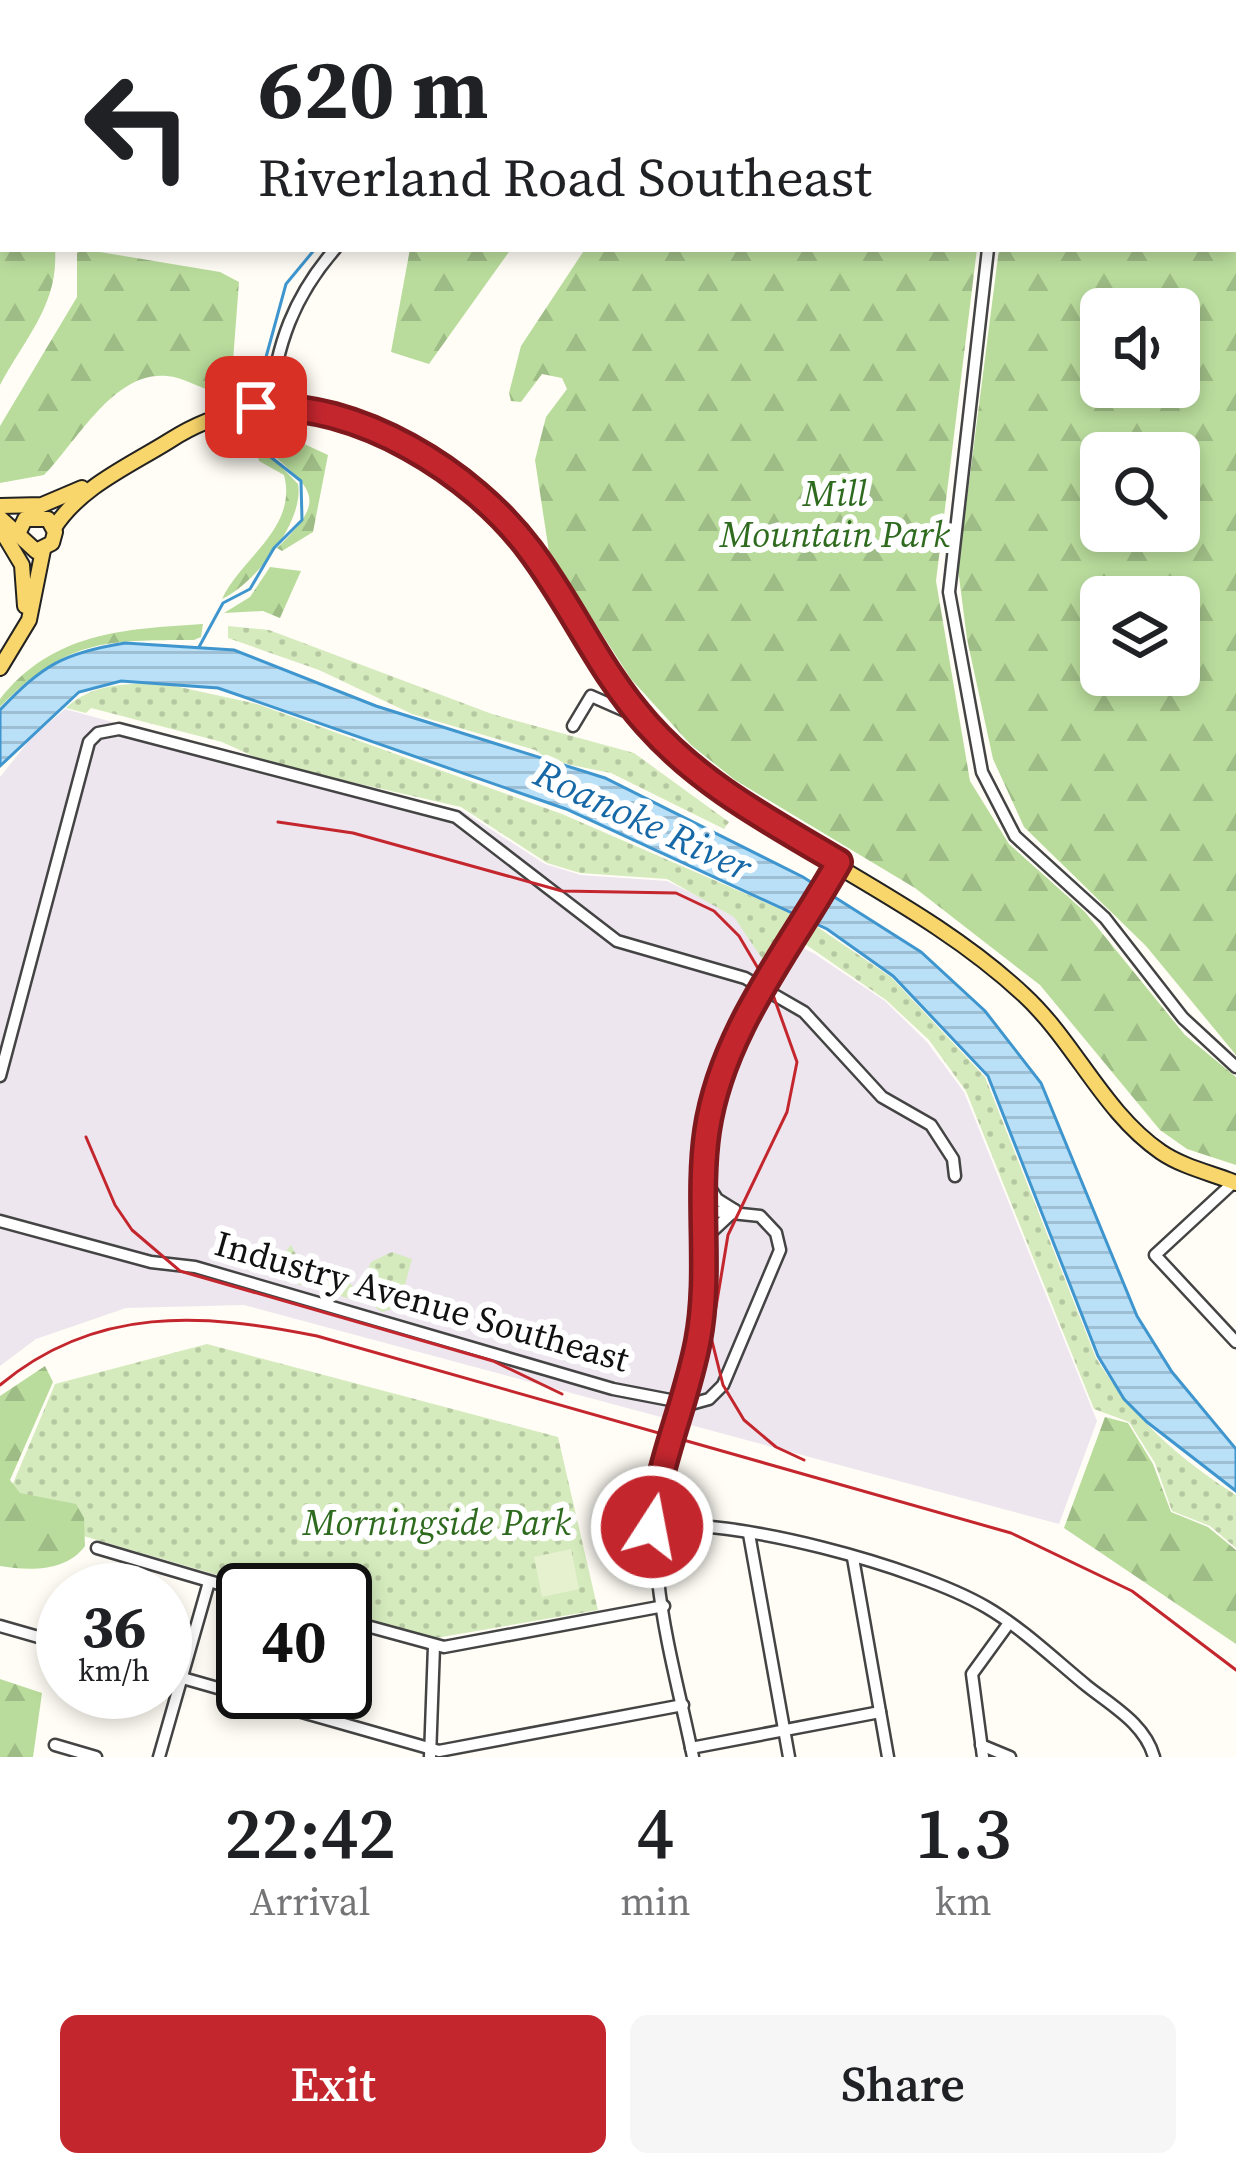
<!DOCTYPE html>
<style>
:root{--surface:#fff;--page:#f6f6f6;--text:#202124;--muted:#757577;--accent:#c4262e}
body{margin:0;font-family:"Source Serif 4",serif;background:var(--page);color:var(--text);height:100vh;display:flex;flex-direction:column;font-size:45px;white-space:nowrap}
*{box-sizing:border-box;margin:0}
p{font-size:39px;color:var(--muted)}
.icon{flex:none;width:66px;height:66px;fill:none;stroke:currentColor;stroke-width:2;stroke-linecap:round;stroke-linejoin:round}
.map{position:relative;height:1757px;overflow:hidden}
.panel{display:flex;flex-direction:column;background:var(--surface);flex:1}
.panel>*{flex:none}
.guide{position:absolute;left:0px;top:0px;width:1236px;height:252px;box-shadow:0 6px 18px #0003;background:#fff;color:var(--text);overflow:hidden}
.buttons{position:absolute;left:1080px;top:288px;display:grid;gap:24px}
.buttons a{display:grid;place-items:center;width:120px;height:120px;border-radius:18px;background:var(--surface);box-shadow:0 6px 18px #0003;font-size:60px}
.speed{position:absolute;left:36px;top:1563px;display:flex;gap:24px;font-size:60px;font-weight:700;text-align:center}
.speed>*{display:grid;place-content:center;width:156px;height:156px;border-radius:50%;background:var(--surface);box-shadow:0 6px 18px #0003;line-height:1}
.speed small{font-size:30px;font-weight:400}
.speed .limit{border:6px solid #111;border-radius:18px;background:#fff;color:#111}
.pin{position:absolute;display:grid;place-items:center;width:102px;height:102px;color:#fff;margin:-51px;border-radius:24px;box-shadow:0 6px 18px #0006}
.me{position:absolute;width:132px;margin:-66px;rotate:11deg;stroke-linejoin:round;filter:drop-shadow(0 0 9px #0008)}
.turn{display:flex;align-items:center;gap:42px;height:252px;padding:0 60px;font-size:54px}
.turn .icon{width:156px;height:156px;stroke-width:2.5}
.turn b{display:block;font-size:84px;line-height:102px}
.eta{display:flex;justify-content:space-evenly;align-items:center;height:204px;text-align:center}
.eta b{font-size:72px;font-weight:600;line-height:84px}
.cta{display:flex;gap:24px;margin-top:auto;padding:24px 60px}
.cta a{flex:1;height:138px;border-radius:18px;background:var(--accent);color:#fff;font-size:48px;font-weight:600;line-height:138px;text-align:center}
.cta a+a{background:var(--page);color:var(--text)}
.map>svg:first-child{display:block}
.industrial{fill:#eee6ef}
.grass{fill:url(#grass-dots)}
.forest{fill:url(#forest-firs);fill-rule:evenodd}
.pitch{fill:#e6f2cf}
.water{fill:url(#water-rules);stroke:#3f96cf;stroke-width:3}
.lines{fill:none;stroke-linecap:round;stroke-linejoin:round}
.stream{stroke:#3f96cf;stroke-width:3}
.minor-casing{stroke:#444;stroke-width:15}
.major-casing{stroke:#222;stroke-width:18}
.minor{stroke:#fff;stroke-width:10}
.major{stroke:#f9d66b;stroke-width:14}
.rail{stroke:#c4262e;stroke-width:3}
.minor-bridge-casing{stroke:#444;stroke-width:15;stroke-linecap:butt}
.minor-bridge{stroke:#fff;stroke-width:10}
.route-casing{stroke:#7f191e;stroke-width:30}
.route{stroke:#c4262e;stroke-width:21}
.labels{text-anchor:middle;dominant-baseline:central;stroke-width:12;stroke-linejoin:round;paint-order:stroke}
.park-label{font-size:36px;font-style:italic;fill:#2f6b1f;stroke:#fff}
.street-label{font-size:36px;fill:#111;stroke:#fff}
.water-label{font-size:39px;font-style:italic;fill:#1768a6;stroke:#fff}
</style>
<div class="map">
<svg width="1236" height="1757" viewBox="0 0 1236 1757">
<defs>
<pattern id="grass-dots" width="8" height="8" patternUnits="userSpaceOnUse" patternTransform="scale(3)"><rect width="8" height="8" fill="#d5ebbd"/><path d="M2 2h.1M6 6h.1" fill="none" stroke="#b6c8a1" stroke-width="1.8" stroke-linecap="round"/></pattern>
<pattern id="forest-firs" width="22" height="20" patternUnits="userSpaceOnUse" patternTransform="scale(3)"><rect width="22" height="20" fill="#b9dc9c"/><path d="M5 1l3.5 6h-7zM16 11l3.5 6h-7z" fill="#9ebc85"/></pattern>
<pattern id="water-rules" width="6" height="5" patternUnits="userSpaceOnUse" patternTransform="scale(3)"><rect width="6" height="5" fill="#b9e0f7"/><path d="M0 2.5h6" fill="none" stroke="#9ebfd3"/></pattern>
</defs>
<rect width="100%" height="100%" fill="#fffdf5"/>
<path class="industrial" d="M65,709l272,74 124,27 84,54 36,11 86,6 148,73 70,47 42,41 37,50 133,329 -38,103 -815,-219 -118,3 -90,31 -36,27v-589l31,-39z"/>
<g class="grass">
<path d="M228,626l41,4 223,84 142,39 95,69 -5,7 -113,-56 -60,-12 -16,-11 -123,-36 -93,-44 -91,-32z"/>
<path d="M161,683l96,21 305,110 230,100 -27,49 -31,-46 -67,-38 -87,-6 -33,-10 -86,-56 -193,-44 -46,-21 -131,-34 -5,5 -20,-5c26,-25 61,-24 95,-25z"/>
<path d="M813,924l78,53 94,100 111,281c36,59 82,100 140,137v53l-26,-22 -38,-15 -17,-48 -26,-41 -35,-13 -128,-318 -37,-51 -43,-40 -84,-58z"/>
<path d="M291,1245l16,30 18,2 12,-9 18,21v11l-76,-21 3,-23z"/>
<path d="M392,1252l20,7 -13,48 -17,5c-20,-12 -20,-31 -11,-50z"/>
<path d="M207,1344l351,93 40,173 -162,28 -91,-26v-22h-76l-268,-78 54,-128z"/>
</g>
<g class="forest">
<path d="M0,0l41,3h-38v246h52c4,56 -31,90 -55,136z"/>
<path d="M672,0h512l-513,3z"/>
<path d="M1236,0v1055l-90,-109 -122,-119 -31,-68 -26,-120 -9,-70 41,-320h234v-246h-8zM1101,309h78v78h-78zM1101,453h78v78h-78zM1101,597h78v78h-78z"/>
<path d="M82,249l138,23 19,10 -7,92 -20,17c-15,-4 -29,-14 -45,-15 -53,-6 -91,67 -123,99l-44,8v-57l77,-129v-44z"/>
<path d="M410,249h101l-82,115 -38,-12z"/>
<path d="M585,249h392l-41,332 34,200 39,63 76,68 100,123 51,42v88l-49,-16 -27,-19 -120,-145 -125,-97 -180,-108 -44,-35 -60,-66 -82,-127 -14,-92 11,-43 21,-28 -5,-11 -20,-4 -21,28 -10,-1 -2,-8 12,-47z"/>
<path d="M289,437l39,18 -15,77 -31,19 -5,-3c52,-50 36,-57 -9,-98l1,-4 16,5z"/>
<path d="M255,440l43,44c7,36 -43,100 -76,115 19,-41 76,-71 62,-124l-25,-14z"/>
<path d="M270,567l31,4 -21,47 -17,-7 -39,2 26,-16z"/>
<path d="M203,624l-2,13 -7,3c-91,0 -128,0 -194,67v-8c53,-67 124,-70 203,-75z"/>
<path d="M45,1366l8,16 -43,98 10,13 56,11 8,14 1,28c-19,26 -56,25 -85,20v-170z"/>
<path d="M1105,1417l23,6 25,41 18,48 37,15 28,23v94l-172,-116z"/>
<path d="M0,1679l42,14 -9,64h-33z"/>
</g>
<path class="pitch" d="M571,1549l8,40 -37,8 -8,-40z"/>
<path class="water" d="M125,643l109,7 142,56 229,72 198,99 118,75 64,59 56,72 96,233 35,56 64,77v42l-89,-69 -23,-23 -26,-43 -110,-280 -95,-100 -66,-47 -261,-120 -348,-121 -97,-7 -42,11 -79,74v-56c43,-45 63,-57 125,-67z"/>
<g class="lines">
<g class="stream">
<path d="M335,0l1,3"/>
<path d="M257,390l29,-106 29,-35"/>
<path d="M255,401l1,-7"/>
<path d="M199,647l24,-44 27,-14 24,-41 28,-28 -1,-39 -34,-27 -15,-36"/>
</g>
<defs>
<g id="minor">
<path d="M47,0v3"/>
<path d="M399,3v-3"/>
<path d="M1200,3l4,-3"/>
<path d="M988,249l-39,343 33,180 33,64 90,82 78,100 53,49"/>
<path d="M270,407c6,-62 24,-111 65,-158"/>
<path d="M573,726l18,-30 34,15 7,-3"/>
<path d="M0,1076l89,-334 9,-9 21,-4 337,88 161,124 128,37 59,34 78,85 49,28 22,34 2,17"/>
<path d="M705,1180l12,19 16,10"/>
<path d="M1234,1182l-79,73 81,87"/>
<path d="M0,1221l151,41 44,5 418,122 78,15 18,-5 14,-14 57,-135 -4,-17 -16,-17 -57,-6"/>
<path d="M705,1238l30,-28"/>
<path d="M690,1379c19,-85 3,-171 18,-256 18,-97 83,-177 131,-261"/>
<path d="M666,1456c-28,98 7,203 27,301"/>
<path d="M652,1527c76,-12 266,40 334,80 36,21 68,52 101,79 25,20 58,38 67,71"/>
<path d="M749,1534l40,223"/>
<path d="M97,1548l146,43"/>
<path d="M853,1558l35,199"/>
<path d="M345,1620l99,27 220,-41"/>
<path d="M0,1626l63,18"/>
<path d="M165,1673l274,78 244,-46"/>
<path d="M55,1745l41,12"/>
<path d="M981,1745l29,12"/>
<path d="M691,1748l189,-36"/>
<path d="M159,1757l50,-175"/>
<path d="M430,1757l4,-111"/>
<path d="M983,1757l-11,-83 37,-51"/>
</g>
<g id="major">
<path d="M0,506l42,-1 40,-17"/>
<path d="M0,518l36,33 16,-8 3,-11 -7,-13h-23l-6,13"/>
<path d="M0,528l22,37 3,41"/>
<path d="M54,528c26,-41 75,-62 115,-87 51,-33 97,-38 155,-24 89,22 167,75 219,151 43,64 74,131 131,184 101,95 243,143 350,243 51,47 79,117 137,157 22,15 50,21 75,31"/>
<path d="M0,668l29,-48 14,-70"/>
</g>
</defs>
<use href="#minor" class="minor-casing"/>
<use href="#major" class="major-casing"/>
<use href="#minor" class="minor"/>
<use href="#major" class="major"/>
<g class="rail">
<path d="M278,822l75,11 209,58 114,2 38,18 25,25 33,56 25,70 -10,50 -59,123 -17,102 12,48 21,35 32,27 28,13"/>
<path d="M86,1137l29,68 17,25 48,41 313,90 69,33"/>
<path d="M0,1385c96,-80 203,-72 317,-49l694,197 121,58 104,79"/>
</g>
<defs>
<path id="minor-bridge" d="M666,1456l24,-77"/>
</defs>
<use href="#minor-bridge" class="minor-bridge-casing"/>
<use href="#minor-bridge" class="minor-bridge"/>
</g>
<g class="lines">
<defs>
<path id="route" d="M256,407c101,-6 216,65 274,143 43,57 70,122 117,174 54,61 123,97 192,138 -49,87 -117,168 -132,269 -10,70 4,142 -9,210 -12,63 -40,122 -46,186"/>
</defs>
<use href="#route" class="route-casing"/>
<use href="#route" class="route"/>
</g>
<g class="labels">
<g class="park-label">
<text x="835" y="493">Mill<tspan x="835" dy="41">Mountain Park</tspan></text>
<text x="437" y="1522">Morningside Park</text>
</g>
<g class="street-label">
<text transform="translate(422 1301) rotate(16)">Industry Avenue Southeast</text>
</g>
<g class="water-label">
<text transform="translate(643 820) rotate(25)">Roanoke River</text>
</g>
</g>
</svg>
<div class="buttons">
<a><svg class="icon" aria-label="sound" viewBox="0 0 24 24"><path d="M4 9h4l5-4v14l-5-4H4zM17 9q2 3 0 6"/></svg></a>
<a><svg class="icon" aria-label="search" viewBox="0 0 24 24"><circle cx="10" cy="10" r="6"/><path d="M15 15l6 6"/></svg></a>
<a><svg class="icon" aria-label="layers" viewBox="0 0 24 24"><path d="M12 4l9 5-9 5-9-5zM3 14l9 5 9-5"/></svg></a>
</div>
<div class="speed"><div>36<small>km/h</small></div><div class="limit">40</div></div>
<div class="pin" style="left:256px;top:407px;background:#d93025"><svg class="icon" aria-label="arrive" viewBox="0 0 24 24"><path d="M6 21V4h12l-3 4 3 4H6"/></svg></div>
<svg class="me" style="left:652px;top:1527px" viewBox="-20 -20 40 40"><circle r="17" fill="#c4262e" stroke="#fff" stroke-width="3"/><path d="M0-11L8 9 0 5-8 9z" fill="#fff"/></svg>
<div class="guide">
<div class="turn"><svg class="icon" aria-label="left" viewBox="0 0 24 24"><path d="M17 20v-9H6M10 6l-5 5 5 5"/></svg><div><b>620 m</b>Riverland Road Southeast</div></div>
</div>
</div>
<section class="panel">
<div class="eta">
<div><b>22:42</b><p>Arrival</p></div>
<div><b>4</b><p>min</p></div>
<div><b>1.3</b><p>km</p></div>
</div>
<div class="cta"><a>Exit</a><a>Share</a></div>
</section>
